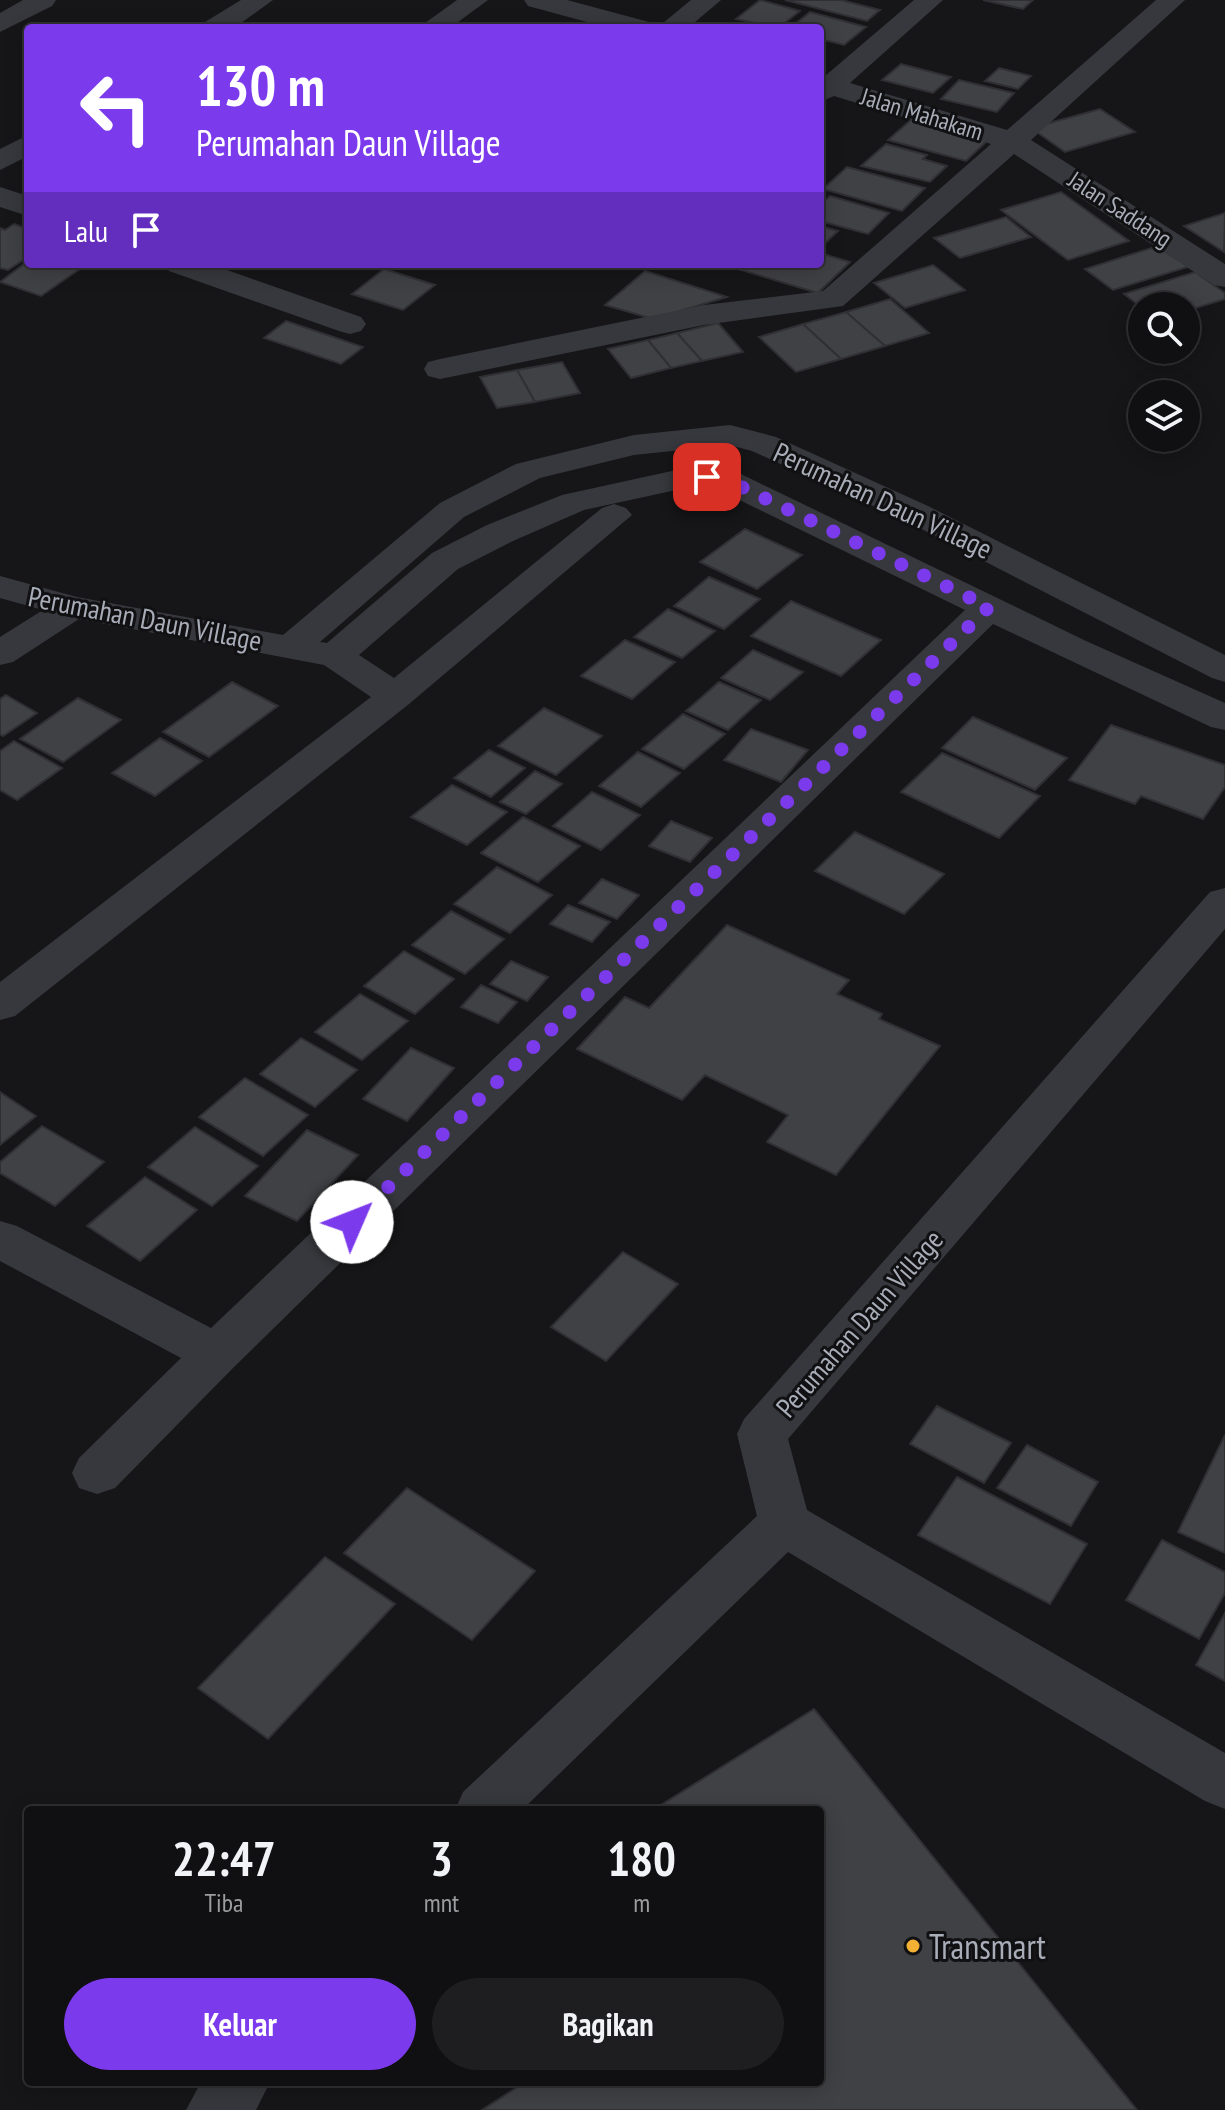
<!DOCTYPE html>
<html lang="id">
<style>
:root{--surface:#101012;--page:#1e1e20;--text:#f1f3f6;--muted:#9c9d9f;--line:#303032;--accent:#7c3aed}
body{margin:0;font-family:"PT Sans Narrow",sans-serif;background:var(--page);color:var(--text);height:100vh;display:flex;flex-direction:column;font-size:30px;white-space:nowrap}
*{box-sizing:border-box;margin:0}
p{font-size:26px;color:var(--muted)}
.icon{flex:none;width:44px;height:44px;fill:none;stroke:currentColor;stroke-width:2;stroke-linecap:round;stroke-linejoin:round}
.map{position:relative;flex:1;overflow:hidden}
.panel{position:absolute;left:24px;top:1806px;width:800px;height:280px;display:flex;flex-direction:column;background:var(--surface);border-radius:8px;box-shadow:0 4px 20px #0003,0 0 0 2px var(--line)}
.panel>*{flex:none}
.hud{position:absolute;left:24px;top:24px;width:800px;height:244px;border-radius:8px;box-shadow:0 4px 20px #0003,0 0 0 2px var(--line);background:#7c3aed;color:#fff;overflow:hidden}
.controls{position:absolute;left:1128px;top:292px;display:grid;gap:16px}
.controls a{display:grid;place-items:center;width:72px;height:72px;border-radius:50%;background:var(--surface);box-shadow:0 4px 20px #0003,0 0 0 2px var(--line);font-size:40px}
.pin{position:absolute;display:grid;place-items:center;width:68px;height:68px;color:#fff;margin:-34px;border-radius:16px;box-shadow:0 4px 12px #0006}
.me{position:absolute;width:88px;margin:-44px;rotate:46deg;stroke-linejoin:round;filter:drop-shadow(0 0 6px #0008)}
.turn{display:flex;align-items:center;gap:28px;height:168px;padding:0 40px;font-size:36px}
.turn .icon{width:104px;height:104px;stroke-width:2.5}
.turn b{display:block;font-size:56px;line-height:68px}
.then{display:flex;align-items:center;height:76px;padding:0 40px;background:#0003;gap:16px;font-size:30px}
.eta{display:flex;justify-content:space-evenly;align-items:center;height:136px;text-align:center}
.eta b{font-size:48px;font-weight:600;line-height:56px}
.primary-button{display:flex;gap:16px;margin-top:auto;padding:16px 40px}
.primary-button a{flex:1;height:92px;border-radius:48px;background:var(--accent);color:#fff;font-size:32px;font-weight:600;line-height:92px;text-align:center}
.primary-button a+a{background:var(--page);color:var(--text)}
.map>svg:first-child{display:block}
.building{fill:#404145;stroke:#303034;stroke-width:2}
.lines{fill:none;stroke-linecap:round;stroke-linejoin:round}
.minor{fill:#37383d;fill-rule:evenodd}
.route{stroke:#7c3aed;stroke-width:14;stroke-dasharray:0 25.2}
.poi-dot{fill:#f2b134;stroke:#111113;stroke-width:3}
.labels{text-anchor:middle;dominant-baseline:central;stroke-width:6;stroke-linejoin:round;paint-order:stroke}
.far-street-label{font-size:24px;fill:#a8adb8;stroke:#111113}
.street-label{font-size:28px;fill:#a8adb8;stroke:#111113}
.near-poi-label{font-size:34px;fill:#a8adb8;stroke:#111113;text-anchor:start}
</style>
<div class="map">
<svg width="1225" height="2110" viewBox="0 0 1225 2110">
<rect width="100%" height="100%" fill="#161618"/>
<g class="building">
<path d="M760,0l40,11 -22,17 -42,-9z"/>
<path d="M785,0h56l39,10 -13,11z"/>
<path d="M983,0h50l-10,9z"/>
<path d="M810,12l56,15 -22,18 -24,-6v-11h-30z"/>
<path d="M901,64l50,13 -18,16 -51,-13z"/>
<path d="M999,68l32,8 -13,13 -33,-8z"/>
<path d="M959,80l55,13 -17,19 -56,-13z"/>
<path d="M1100,109l35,23 -70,20 -34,-24z"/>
<path d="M913,118l77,20 -24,23 -78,-21z"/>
<path d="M886,144l41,11 -4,4 24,7 -17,16 -69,-16z"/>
<path d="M847,167l78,21 -23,23 -79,-22z"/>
<path d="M1061,192l68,49 -61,19 -67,-50z"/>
<path d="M830,196l59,17 -21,21 -48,-13v-16z"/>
<path d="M1225,213l-1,39 -40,-26z"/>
<path d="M1006,217l25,20 -71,21 -26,-20z"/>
<path d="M14,224l14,5v28l-20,13 -8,-2v-40l5,2z"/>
<path d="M820,226l18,5 -18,17z"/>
<path d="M1161,245l30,21 -78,24 -28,-21z"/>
<path d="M820,253l30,9 -32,31 -80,-24 6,-5h76z"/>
<path d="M28,261v3h59l-46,32 -41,-14z"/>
<path d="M933,265l32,25 -60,18 -31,-25z"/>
<path d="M384,269l51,16 -32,25 -51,-16z"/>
<path d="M645,271l82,26 -74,22 -48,-14z"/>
<path d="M1195,272l30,21v6l-39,12v-5l-44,2 -18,-14z"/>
<path d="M890,299l39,34 -44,13 -39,-34z"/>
<path d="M846,312l39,34 -44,13 -38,-35z"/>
<path d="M286,321l77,26 -22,17 -77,-26z"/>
<path d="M718,323l25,29 -41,9 -25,-28z"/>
<path d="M803,324l38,35 -45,13 -37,-35z"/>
<path d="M677,333l25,28 -31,7 -23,-28z"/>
<path d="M648,340l23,28 -40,10 -23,-29z"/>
<path d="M562,362l18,31 -45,9 -18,-32z"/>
<path d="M517,370l18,32 -38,6 -17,-31z"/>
<path d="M745,529l57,26 -45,34 -57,-27z"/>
<path d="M709,577l51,22 -36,30 -50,-23z"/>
<path d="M791,601l90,39 -40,36 -90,-40z"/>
<path d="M668,609l47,22 -33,27 -48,-21z"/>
<path d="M625,640l50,22 -43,37 -51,-23z"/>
<path d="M753,650l50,22 -33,28 -49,-22z"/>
<path d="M232,682l46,24 -69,51 -46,-25z"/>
<path d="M719,682l42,18 -33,30 -42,-19z"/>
<path d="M6,695l31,18 -34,23 -3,-2v-35z"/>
<path d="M78,698l43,22 -58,42 -43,-23z"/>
<path d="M544,708l58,28 -46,39 -58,-29z"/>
<path d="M683,714l42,20 -41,35 -42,-20z"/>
<path d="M973,717l94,41 -32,32 -93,-42z"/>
<path d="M1111,725l114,40v22l-22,32 -62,-23 -6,8 -66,-24z"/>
<path d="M751,729l57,21 -27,32 -57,-22z"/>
<path d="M160,738l42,23 -47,35 -43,-23z"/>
<path d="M14,741l48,27 -45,32 -17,-10v-39z"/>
<path d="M489,750l36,18 -34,29 -37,-19z"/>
<path d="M638,752l42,21 -39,34 -42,-21z"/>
<path d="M942,753l98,43 -41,42 -98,-46z"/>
<path d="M535,771l27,13 -36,30 -26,-12z"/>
<path d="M452,785l55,27 -40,33 -56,-28z"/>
<path d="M592,792l48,23 -39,35 -48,-24z"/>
<path d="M523,817l57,29 -42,36 -57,-29z"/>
<path d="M671,821l41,17 -22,24 -41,-16z"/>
<path d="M855,832l89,42 -40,40 -89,-43z"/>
<path d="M497,867l55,28 -42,38 -56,-29z"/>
<path d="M602,879l37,16 -22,24 -38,-16z"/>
<path d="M568,905l42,17 -18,20 -42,-18z"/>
<path d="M451,911l53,28 -39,35 -53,-29z"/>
<path d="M727,925l122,55 -12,14 45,20 -3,5 61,27 -104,129 -69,-33 21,-27 -83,-40 -23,25 -105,-51 48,-52 24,11z"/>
<path d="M404,951l50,28 -39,35 -51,-28z"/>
<path d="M511,961l37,16 -21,24 -37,-17z"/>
<path d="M481,985l36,17 -19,21 -37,-16z"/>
<path d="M360,994l48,27 -46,39 -47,-28z"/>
<path d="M301,1038l56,32 -42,37 -55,-33z"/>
<path d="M411,1048l43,20 -47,53 -44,-22z"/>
<path d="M245,1078l63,37 -45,41 -64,-39z"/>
<path d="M0,1092l36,24 -36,29z"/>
<path d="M42,1126l62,36 -49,44 -55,-33v-11z"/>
<path d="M195,1127l63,39 -46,40 -64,-39z"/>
<path d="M307,1130l51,25 -61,66 -52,-25z"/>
<path d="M145,1177l52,33 -57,51 -53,-35z"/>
<path d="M623,1252l55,32 -72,77 -55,-34z"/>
<path d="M937,1406l74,37 -27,40 -74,-39z"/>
<path d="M1225,1435v118l-47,-21z"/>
<path d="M1027,1445l71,37 -27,44 -74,-38z"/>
<path d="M957,1477l130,67 -37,60 -132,-69z"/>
<path d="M407,1488l128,83 -63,69 -128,-87z"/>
<path d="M1162,1540l63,32v21l-26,46 -73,-39z"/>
<path d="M325,1557l70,47 -127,135 -70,-51z"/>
<path d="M1225,1613v68l-29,-16z"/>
<path d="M814,1709l323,401h-655l43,-28h295v-272h-167z"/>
</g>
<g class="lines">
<g class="minor">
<path d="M23,0h33l-4,6 -52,26v-19z"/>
<path d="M241,0h32l-39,28h-33l4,-6z"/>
<path d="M457,0h31l-38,28h-32z"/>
<path d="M524,0h43l82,22 4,6h-44l-81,-22z"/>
<path d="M691,0h30l-33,28h-31z"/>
<path d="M914,0h29l-93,83 157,47 149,-130h29l-154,140 194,124v23l-11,-2 -200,-131 -171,152 -139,19 -264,54 -12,-3 -4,-7 4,-7 12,-3 264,-54 119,-14 168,-147 -157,-48 -14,6v-27l5,1z"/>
<path d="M28,135v21l-28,14v-21z"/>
<path d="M0,187l28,9v20l-28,-9z"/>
<path d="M164,264h46l151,53 5,7 -5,7 -11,3 -11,-3 -170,-60z"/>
<path d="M730,425l46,12 152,69 297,149v27l-13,-4 -308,-158 -152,-69 -23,-6 -95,10 -94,23 -76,39 -144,125 7,1 105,-90 55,-28 75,-30 128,-28 51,7 345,167 139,62v27l-14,-3 -218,-103 -760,744 -118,120 -18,6 -18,-6 -7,-15 7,-15 102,-100 -181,-97v-40l17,5 194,102 754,-718 -244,-119 -31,-4 -106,23 -71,31 -55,28 -99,86 35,23 208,-170 12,-4 12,4 6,7 -223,189 -394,312 -15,4v-38l371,-285 -47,-32 -245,-46 -66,43 -13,3v-28l43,-27 -43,-12v-22l77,21 206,38 157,-132 76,-39 118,-29z"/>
<path d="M1225,888v41l-437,510 19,71 418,243v56l-20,-8 -417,-249 -266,258h-67l8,-18 294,-276 -20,-82 7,-15 466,-527z"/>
<path d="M201,2082h69l-14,28h-70z"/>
</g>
</g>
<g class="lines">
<path class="route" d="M352,1222l637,-615 -260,-126 -22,-4"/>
</g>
<circle class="poi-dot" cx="913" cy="1946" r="8"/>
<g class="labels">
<g class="far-street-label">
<text transform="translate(922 114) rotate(17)">Jalan Mahakam</text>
<text transform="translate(1120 209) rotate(33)">Jalan Saddang</text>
</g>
<g class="street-label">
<text transform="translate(883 500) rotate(25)">Perumahan Daun Village</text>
<text transform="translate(145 618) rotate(11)">Perumahan Daun Village</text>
<text transform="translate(859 1323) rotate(-49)">Perumahan Daun Village</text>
</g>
<g class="near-poi-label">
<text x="929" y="1946">Transmart</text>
</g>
</g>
</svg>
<div class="controls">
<a><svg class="icon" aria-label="search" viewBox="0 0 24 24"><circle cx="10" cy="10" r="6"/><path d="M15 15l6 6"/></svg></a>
<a><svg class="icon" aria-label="layers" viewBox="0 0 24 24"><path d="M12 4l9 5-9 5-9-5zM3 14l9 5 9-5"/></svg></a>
</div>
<div class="pin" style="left:707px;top:477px;background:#d93025"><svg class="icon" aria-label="arrive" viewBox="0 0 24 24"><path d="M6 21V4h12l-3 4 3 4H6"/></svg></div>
<svg class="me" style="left:352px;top:1222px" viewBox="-20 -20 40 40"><circle r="19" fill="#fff"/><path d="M0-13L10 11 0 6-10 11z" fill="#7c3aed"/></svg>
<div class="hud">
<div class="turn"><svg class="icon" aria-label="left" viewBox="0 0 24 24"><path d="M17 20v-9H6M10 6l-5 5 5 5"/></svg><div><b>130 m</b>Perumahan Daun Village</div></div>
<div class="then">Lalu<svg class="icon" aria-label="arrive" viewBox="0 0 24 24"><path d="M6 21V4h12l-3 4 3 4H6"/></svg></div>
</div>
<section class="panel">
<div class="eta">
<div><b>22:47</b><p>Tiba</p></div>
<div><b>3</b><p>mnt</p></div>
<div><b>180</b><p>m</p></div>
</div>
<div class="primary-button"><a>Keluar</a><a>Bagikan</a></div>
</section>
</div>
